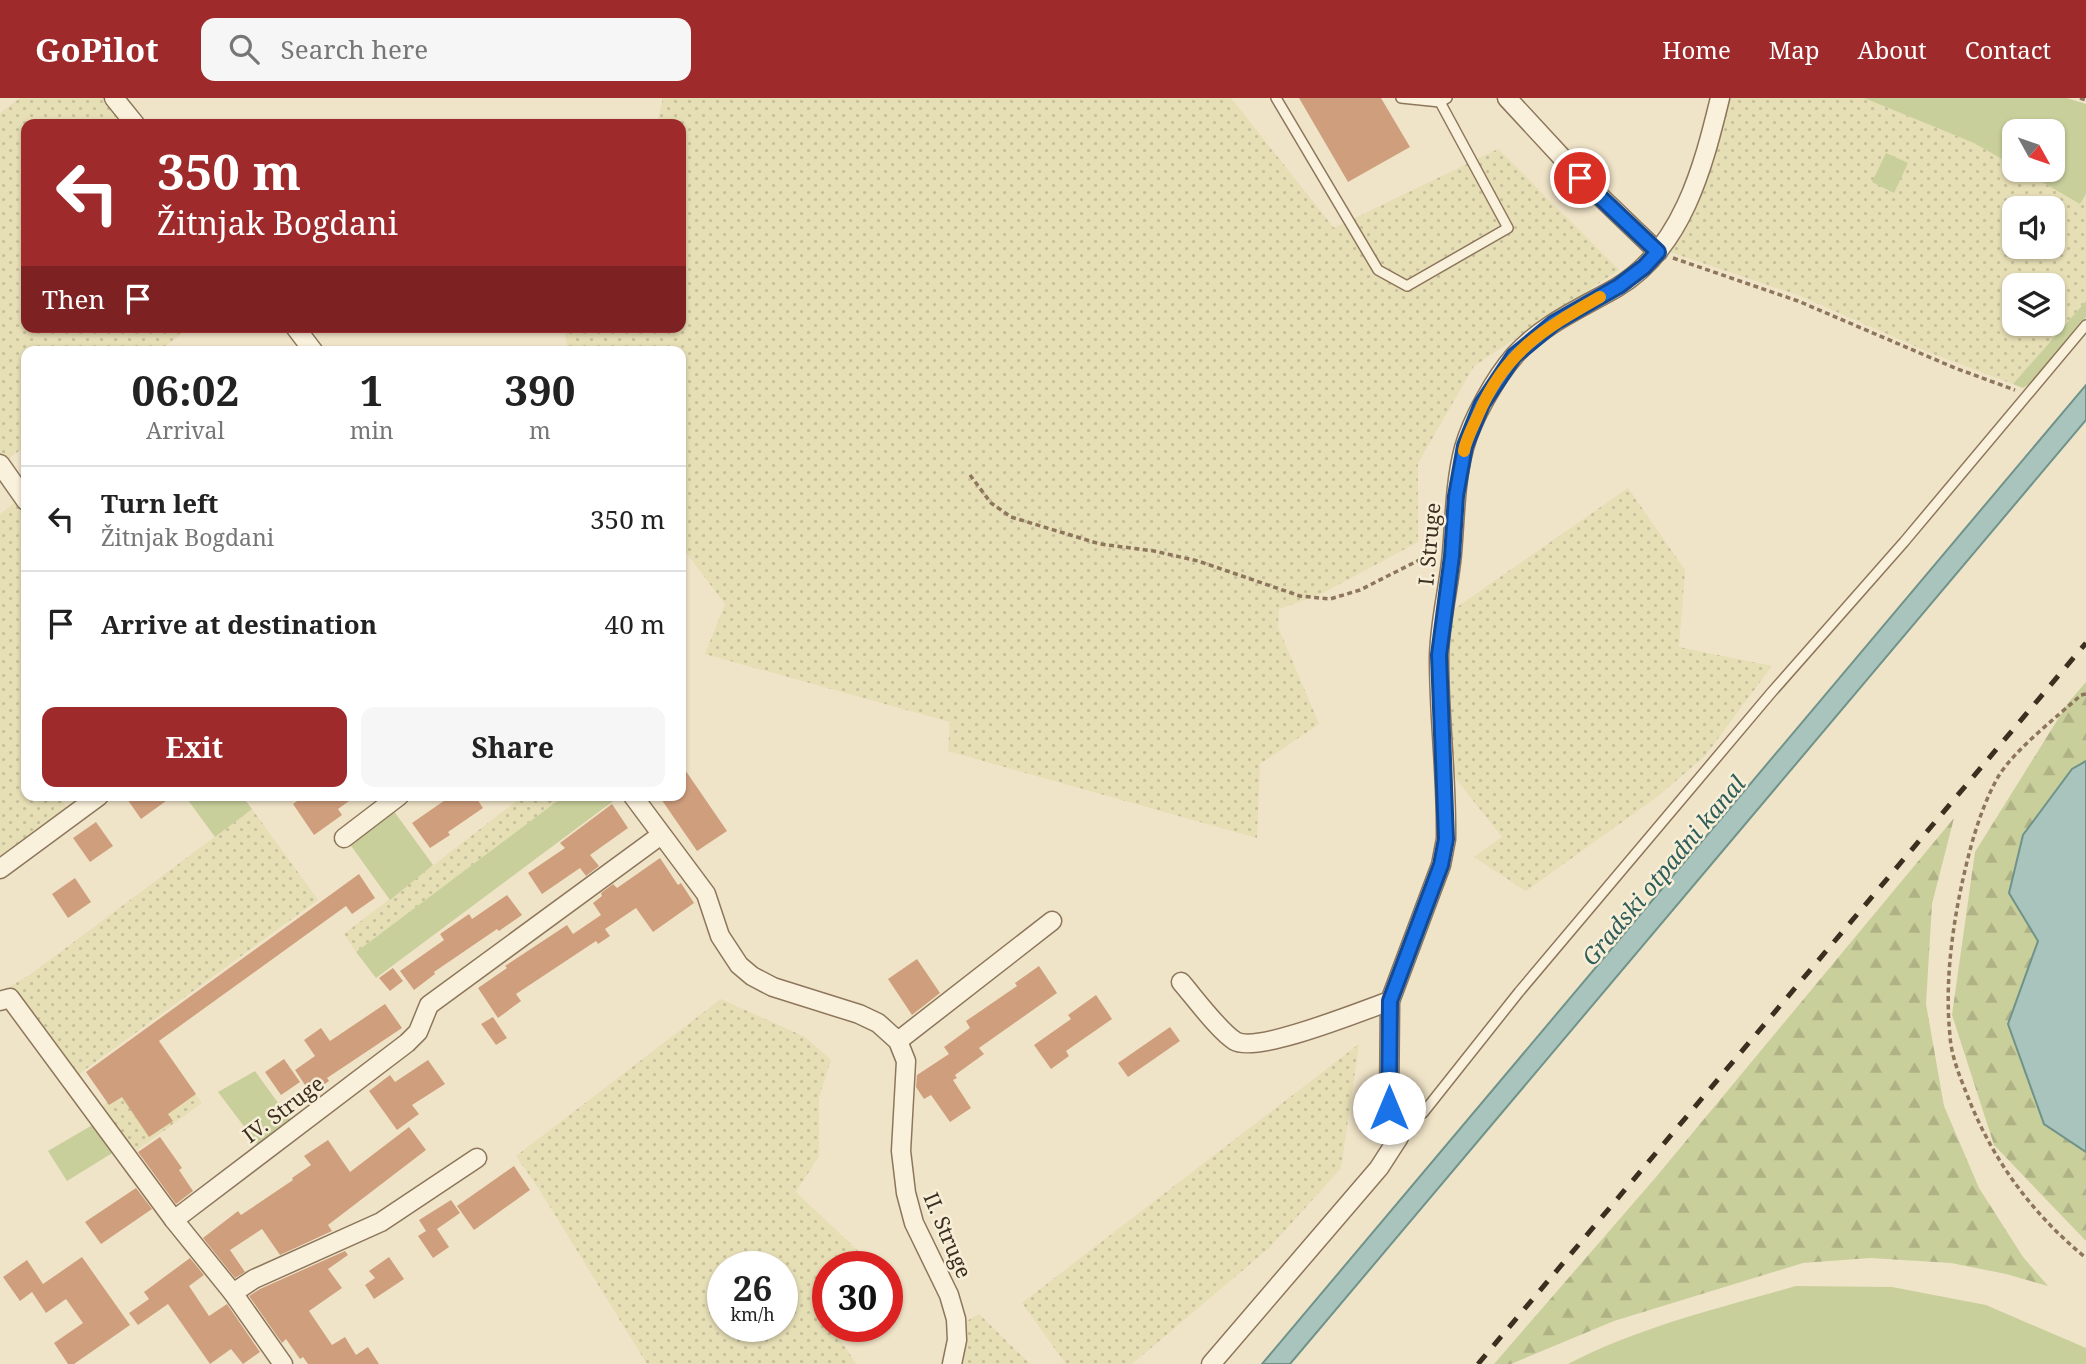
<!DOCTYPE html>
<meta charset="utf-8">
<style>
:root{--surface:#fff;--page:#f6f6f6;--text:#222;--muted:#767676;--line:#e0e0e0;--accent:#9e2a2b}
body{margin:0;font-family:"Noto Serif",serif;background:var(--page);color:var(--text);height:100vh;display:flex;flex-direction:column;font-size:26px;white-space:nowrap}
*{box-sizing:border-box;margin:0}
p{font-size:23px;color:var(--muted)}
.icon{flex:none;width:38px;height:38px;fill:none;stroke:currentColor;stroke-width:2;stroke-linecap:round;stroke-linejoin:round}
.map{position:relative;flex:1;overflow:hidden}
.sheet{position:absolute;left:21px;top:248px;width:665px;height:455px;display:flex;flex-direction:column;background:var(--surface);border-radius:14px;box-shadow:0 2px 5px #0004}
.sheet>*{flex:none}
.hud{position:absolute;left:21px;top:21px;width:665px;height:214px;border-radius:14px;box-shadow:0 2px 5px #0004;background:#9e2a2b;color:#fff;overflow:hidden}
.needle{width:46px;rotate:130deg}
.controls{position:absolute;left:2002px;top:21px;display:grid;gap:14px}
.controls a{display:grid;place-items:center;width:63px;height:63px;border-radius:14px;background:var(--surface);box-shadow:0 2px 5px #0004;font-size:35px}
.speed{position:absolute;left:707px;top:1153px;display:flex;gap:14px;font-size:35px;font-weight:700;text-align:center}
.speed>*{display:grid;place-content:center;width:91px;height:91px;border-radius:50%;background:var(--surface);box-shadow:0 2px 5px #0004;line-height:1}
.speed small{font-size:18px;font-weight:400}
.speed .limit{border:10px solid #d22;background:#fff;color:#111}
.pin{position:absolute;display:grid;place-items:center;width:60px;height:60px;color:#fff;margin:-30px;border:4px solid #fff;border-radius:50%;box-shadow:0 2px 7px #0007}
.me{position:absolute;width:77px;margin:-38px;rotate:0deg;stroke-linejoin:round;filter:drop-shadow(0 0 5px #0008)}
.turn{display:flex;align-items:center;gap:24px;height:147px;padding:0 21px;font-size:32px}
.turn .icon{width:91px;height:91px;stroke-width:2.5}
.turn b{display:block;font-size:49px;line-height:60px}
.then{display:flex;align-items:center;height:66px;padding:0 21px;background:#0003;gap:14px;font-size:26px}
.eta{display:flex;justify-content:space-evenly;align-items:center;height:119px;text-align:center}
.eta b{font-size:42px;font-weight:700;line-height:49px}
.action{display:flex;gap:14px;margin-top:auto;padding:14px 21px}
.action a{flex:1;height:80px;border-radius:14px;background:var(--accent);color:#fff;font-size:28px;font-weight:700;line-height:80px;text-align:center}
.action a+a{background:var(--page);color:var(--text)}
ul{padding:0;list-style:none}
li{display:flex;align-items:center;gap:21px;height:105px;padding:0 21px;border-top:2px solid var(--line)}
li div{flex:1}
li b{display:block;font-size:26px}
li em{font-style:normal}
header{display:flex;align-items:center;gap:42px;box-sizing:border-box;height:98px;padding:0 35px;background:var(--accent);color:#fff}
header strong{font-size:33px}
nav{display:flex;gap:38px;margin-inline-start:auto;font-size:24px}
.search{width:490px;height:63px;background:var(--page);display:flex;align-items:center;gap:18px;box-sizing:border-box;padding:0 24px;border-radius:14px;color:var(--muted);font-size:26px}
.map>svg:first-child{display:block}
.farmland{fill:url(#farmland-dots);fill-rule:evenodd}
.green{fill:#c9cf9b}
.forest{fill:url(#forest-firs)}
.water{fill:#a9c4bc;stroke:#6f938a;stroke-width:2}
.building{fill:#cf9f7d}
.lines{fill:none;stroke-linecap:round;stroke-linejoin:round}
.service-casing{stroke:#8d765c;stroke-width:12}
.minor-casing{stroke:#8d765c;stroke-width:21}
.path{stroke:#8d765c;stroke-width:3.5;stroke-dasharray:5 3.5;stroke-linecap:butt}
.service{stroke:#faf1dc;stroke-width:9}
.minor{stroke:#faf1dc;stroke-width:18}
.rail{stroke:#3d2e20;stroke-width:5;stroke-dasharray:12 12;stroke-linecap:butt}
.route-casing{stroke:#114b97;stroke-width:18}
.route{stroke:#1a73e8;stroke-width:12}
.slow{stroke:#f59e0b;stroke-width:12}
.labels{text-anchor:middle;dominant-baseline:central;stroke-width:5;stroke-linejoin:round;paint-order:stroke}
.street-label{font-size:21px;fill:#3d2e20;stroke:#f7eed8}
.water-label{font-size:23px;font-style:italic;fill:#2f5d5a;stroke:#f7eed8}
</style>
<header>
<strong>GoPilot</strong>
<div class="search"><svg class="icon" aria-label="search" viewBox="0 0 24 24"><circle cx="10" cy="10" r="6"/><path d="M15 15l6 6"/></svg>Search here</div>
<nav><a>Home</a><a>Map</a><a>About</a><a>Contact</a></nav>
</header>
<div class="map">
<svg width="2086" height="1266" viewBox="0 0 2086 1266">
<defs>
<pattern id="farmland-dots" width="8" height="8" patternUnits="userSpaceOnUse" patternTransform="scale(1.75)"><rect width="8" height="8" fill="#e6deb5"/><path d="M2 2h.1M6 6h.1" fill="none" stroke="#c6bf9b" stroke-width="1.8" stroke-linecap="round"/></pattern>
<pattern id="forest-firs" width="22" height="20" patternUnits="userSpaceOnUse" patternTransform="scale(1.75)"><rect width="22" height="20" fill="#c9cf9b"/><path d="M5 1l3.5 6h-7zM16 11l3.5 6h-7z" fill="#aeb285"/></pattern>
</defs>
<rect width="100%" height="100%" fill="#f0e4c8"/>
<g class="farmland">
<path d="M20,0h86l20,26h-100v203h165l-34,25h-131v94l-21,15 -5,-7v-341z"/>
<path d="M663,0h568l103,130 164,-79 121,121 -145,96 -56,97v79l-97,52 -42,15 -1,18 41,97 -59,40 -3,74 -309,-87 2,-29 -245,-68 20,-50 -44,-58v-194h-112l-6,-25h118v-203h-24z"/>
<path d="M1729,0h135l110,45 40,23v4h7l59,34 6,-10v107l-73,83 -80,-30 -133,-58 -130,-44 20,-35 16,-42zM2014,110h39v39h-39zM2014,187h39v39h-39z"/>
<path d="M1628,390l57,82 -6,77 93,19 -67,90 -48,41 -131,94 -52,-34 28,-20 -57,-72 2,-151z"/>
<path d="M21,400l5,7v214l-4,3 4,6v68h33l10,16 -69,51v-349z"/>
<path d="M523,698h41l-208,156 -12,-18z"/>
<path d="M252,711l66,91 -243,177 -66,-90 22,-13z"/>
<path d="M721,901l84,38 26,23 -12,37v59l-23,36 79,75h-47v36l-8,5 8,12v6l4,1 24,37h-209l-108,-175 -23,-33zM723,1169h59v59h-59z"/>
<path d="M1359,946l-18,124 -72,80 -137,116h-66l-44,-61z"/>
<path d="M169,959l33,46 -70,51 -33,-46z"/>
<path d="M979,1216l51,50h-74l7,-41z"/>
</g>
<g class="green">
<path d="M1864,0h203l19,6v90l-6,10 -59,-34h32v-39h-39v35l-40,-23z"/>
<path d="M1886,55l22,10 -14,30 -22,-11z"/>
<path d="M2086,203v16l-55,66 -8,5 -10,-4z"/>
<path d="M185,698h57l10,13 -37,28z"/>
<path d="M564,698h56l-244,182 -20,-26z"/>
<path d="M393,712l40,55 -43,35 -41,-57z"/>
<path d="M255,973l39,54 -33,24 -43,-57z"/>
<path d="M94,1026l20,28 -47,29 -19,-30z"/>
<path d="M1796,1188l96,1 94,18 100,43v16h-518c71,-37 152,-56 228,-78z"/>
</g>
<g class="forest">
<path d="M2086,584v79l-15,8 -33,172 -30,83 36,100 42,28v89l-92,-96 -42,-130 23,-163 93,-149z"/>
<path d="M1954,720l-22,86 -6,100 18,102 35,82 44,69 25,29 -42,-12 -55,-11 -81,-5 -67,5 -189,58 -103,43h-17l162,-187z"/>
</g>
<g class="water">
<path d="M2086,287v35l-796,944h-28z"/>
<path d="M2086,663v391l-42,-28 -36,-100 30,-83 -29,-48 14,-58 49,-66z"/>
</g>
<g class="building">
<path d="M1299,0h82l29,49 -62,35z"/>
<path d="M681,666l46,67 -30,20 -38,-55h22z"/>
<path d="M125,698h48l-32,23z"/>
<path d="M304,698h52l-18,13 4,6 -28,20 -21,-31z"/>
<path d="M451,698h24l8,12 -35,24 2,3 -20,13 -18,-25z"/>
<path d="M612,706l16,24 -38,27 9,11 -13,10 -6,-8 -38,26 -14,-21 37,-25 -5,-5z"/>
<path d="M96,724l17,24 -23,16 -17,-24z"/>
<path d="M660,760l18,27 3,-2 13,20 -41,29 -17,-24 -31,21 5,7 -12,8 -2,-3 -80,53 5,7 -23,17 -20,-30 29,-20 -2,-2 62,-41 6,9 28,-19 -8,-12 9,-7 -1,-3 12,-9 4,4z"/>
<path d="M359,776l16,24 -23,16 -6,-8 -187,135 37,53 -28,20 5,7 -24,16 -27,-40 -13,8 -23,-33z"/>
<path d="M75,780l16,24 -23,16 -16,-24z"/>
<path d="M507,797l15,20 -23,16 -2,-2 -63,43 1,2 -21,16 -14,-19 44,-31 -4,-6 29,-20 3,5z"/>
<path d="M917,861l23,34 -28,22 -24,-36z"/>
<path d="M1039,868l18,27 -78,55 5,6 -29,21 2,3 -4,2 18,28 -21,14 -19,-27 -7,4 -8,-12 1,-12 32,-21 -5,-7 26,-19 -4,-7 51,-35 -2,-3z"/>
<path d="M393,870l10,13 -13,10 -11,-13z"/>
<path d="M1096,897l16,24 -46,32 3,5 -18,13 -17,-24 37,-26 -3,-4z"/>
<path d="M385,906l17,24 -75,50 2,3 -18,13 -16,-24 20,-14 -11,-16 17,-12 9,13z"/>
<path d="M493,919l14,21 -11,7 -15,-21z"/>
<path d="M1170,929l10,14 -52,36 -10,-14z"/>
<path d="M284,961l16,23 -19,13 -16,-23z"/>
<path d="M428,962l17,24 -33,21 7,9 -22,16 -28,-39 21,-16 5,7z"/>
<path d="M409,1029l17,23 -98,75 4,6 -52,24 -18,-26 -32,21 15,22 -10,6 -32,-40 35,-27 3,4 52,-35 -1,-2 19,-13 -7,-9 24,-16 22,32z"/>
<path d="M160,1039l22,31 -3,2 14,21 -17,13 -38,-52z"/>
<path d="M514,1068l16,24 -56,40 -17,-24z"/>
<path d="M136,1090l16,21 -51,35 -16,-22z"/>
<path d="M451,1102l9,13 -23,16 12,18 -16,11 -15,-22 8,-5 -7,-11z"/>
<path d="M345,1153l3,4 -20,14 14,19 -33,23 23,34 13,-8 11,18 12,-8 11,17h-71l-5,-7 -3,2 -14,-20 -4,4 -33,-47 11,-7z"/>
<path d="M82,1159l48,68 -56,39h-6l-14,-21 29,-20 -17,-24 -20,14 -14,-21 -12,9 -17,-24 24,-17 16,24z"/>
<path d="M389,1159l15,22 -30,20 -9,-14 10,-7 -6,-7z"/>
<path d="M190,1160l14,17 -15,11 20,30 18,-12 33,48 -17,12 -12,-15 -21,15 -42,-60 -30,21 -9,-12 20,-14 -5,-7z"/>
</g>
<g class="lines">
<defs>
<g id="service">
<path d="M1276,0l102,172 29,16 101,-58 -68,-126 7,-4"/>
<path d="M1401,0l39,4"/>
<path d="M1400,1027l23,-12 96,-121 252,-299 133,-151 182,-217"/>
</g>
<g id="minor">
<path d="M114,0l21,26"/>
<path d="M1507,0l74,80 77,74"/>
<path d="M295,229l19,25"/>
<path d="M0,366l26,37"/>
<path d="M633,698l73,98 14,42 19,29 13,11 21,11 86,27 19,9 20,18 8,20 -5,90 5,42 8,30 35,72 7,24 1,21 -5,24"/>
<path d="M344,740l55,-42"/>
<path d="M0,771l99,-73"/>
<path d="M1181,884c13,15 38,49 54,59 22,13 129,-31 155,-40"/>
<path d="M0,903l10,-3 164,222 59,73 50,71"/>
<path d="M898,943l154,-120"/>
<path d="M174,1122l233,-177 11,-11 11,-27 232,-170"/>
<path d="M233,1195l21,-14 127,-57 96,-64"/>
<path d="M1211,1266l168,-196 20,-31 1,-12 -11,-17 1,-107 51,-136 5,-26c1,-60 -7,-120 -7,-180 0,-35 10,-71 13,-106 3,-35 3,-71 12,-105 8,-29 31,-70 51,-93 27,-30 66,-47 101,-67 66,-39 87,-120 104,-190"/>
</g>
</defs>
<use href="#service" class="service-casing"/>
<use href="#minor" class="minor-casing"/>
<g class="path">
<path d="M2080,0l6,2"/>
<path d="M1673,160l125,43 157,67 60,22"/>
<path d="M970,377l21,28 20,14 89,27 54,7 44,10 102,35 30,3 30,-9 75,-38"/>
<path d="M2086,596l-5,1c-25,23 -66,54 -83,82 -19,34 -29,74 -37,111 -10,48 -16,99 -11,148 1,18 9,39 16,56 25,66 65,121 120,166"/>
</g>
<use href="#service" class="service"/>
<use href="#minor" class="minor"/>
<path class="rail" d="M1478,1266l608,-721"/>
</g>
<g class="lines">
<defs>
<path id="route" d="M1389,1010l1,-107 51,-136 5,-26 -7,-184 13,-99 4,-60 9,-50 17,-42 32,-48 40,-33 65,-37 25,-19 14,-15 -78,-74"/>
</defs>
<use href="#route" class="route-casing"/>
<use href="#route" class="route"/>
<path class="slow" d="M1464,353c2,-12 9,-24 14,-36 27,-63 64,-85 122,-118"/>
</g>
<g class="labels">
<g class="street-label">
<text transform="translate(1429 446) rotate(-85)">I. Struge</text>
<text transform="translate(283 1011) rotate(-37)">IV. Struge</text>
<text transform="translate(948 1137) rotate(67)">II. Struge</text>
</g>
<g class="water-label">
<text transform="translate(1663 772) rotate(-50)">Gradski otpadni kanal</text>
</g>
</g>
</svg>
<div class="controls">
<a><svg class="needle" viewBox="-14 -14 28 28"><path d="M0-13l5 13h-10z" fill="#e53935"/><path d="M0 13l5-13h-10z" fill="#767676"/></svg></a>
<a><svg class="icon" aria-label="sound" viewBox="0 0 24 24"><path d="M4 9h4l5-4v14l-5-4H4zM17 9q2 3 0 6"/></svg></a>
<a><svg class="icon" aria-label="layers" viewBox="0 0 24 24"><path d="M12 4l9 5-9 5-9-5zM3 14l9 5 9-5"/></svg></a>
</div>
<div class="speed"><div>26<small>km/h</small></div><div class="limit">30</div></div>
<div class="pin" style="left:1580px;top:80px;background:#d93025"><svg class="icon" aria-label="arrive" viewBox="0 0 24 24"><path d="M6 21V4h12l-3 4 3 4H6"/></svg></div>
<svg class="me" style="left:1389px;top:1010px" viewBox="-20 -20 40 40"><circle r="19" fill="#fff"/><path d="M0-13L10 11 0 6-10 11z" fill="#1a73e8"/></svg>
<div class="hud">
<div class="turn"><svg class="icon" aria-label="left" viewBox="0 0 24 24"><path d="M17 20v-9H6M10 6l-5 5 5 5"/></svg><div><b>350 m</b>Žitnjak Bogdani</div></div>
<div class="then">Then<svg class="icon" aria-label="arrive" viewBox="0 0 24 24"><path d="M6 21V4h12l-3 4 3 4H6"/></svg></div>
</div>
<section class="sheet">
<div class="eta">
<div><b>06:02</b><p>Arrival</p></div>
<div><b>1</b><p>min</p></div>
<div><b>390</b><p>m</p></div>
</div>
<ul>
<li><svg class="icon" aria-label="left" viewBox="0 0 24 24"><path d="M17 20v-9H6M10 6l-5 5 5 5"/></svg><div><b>Turn left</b><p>Žitnjak Bogdani</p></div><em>350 m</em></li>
<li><svg class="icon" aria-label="arrive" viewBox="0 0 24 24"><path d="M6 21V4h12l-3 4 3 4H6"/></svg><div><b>Arrive at destination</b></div><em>40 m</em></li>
</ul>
<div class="action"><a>Exit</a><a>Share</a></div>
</section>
</div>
